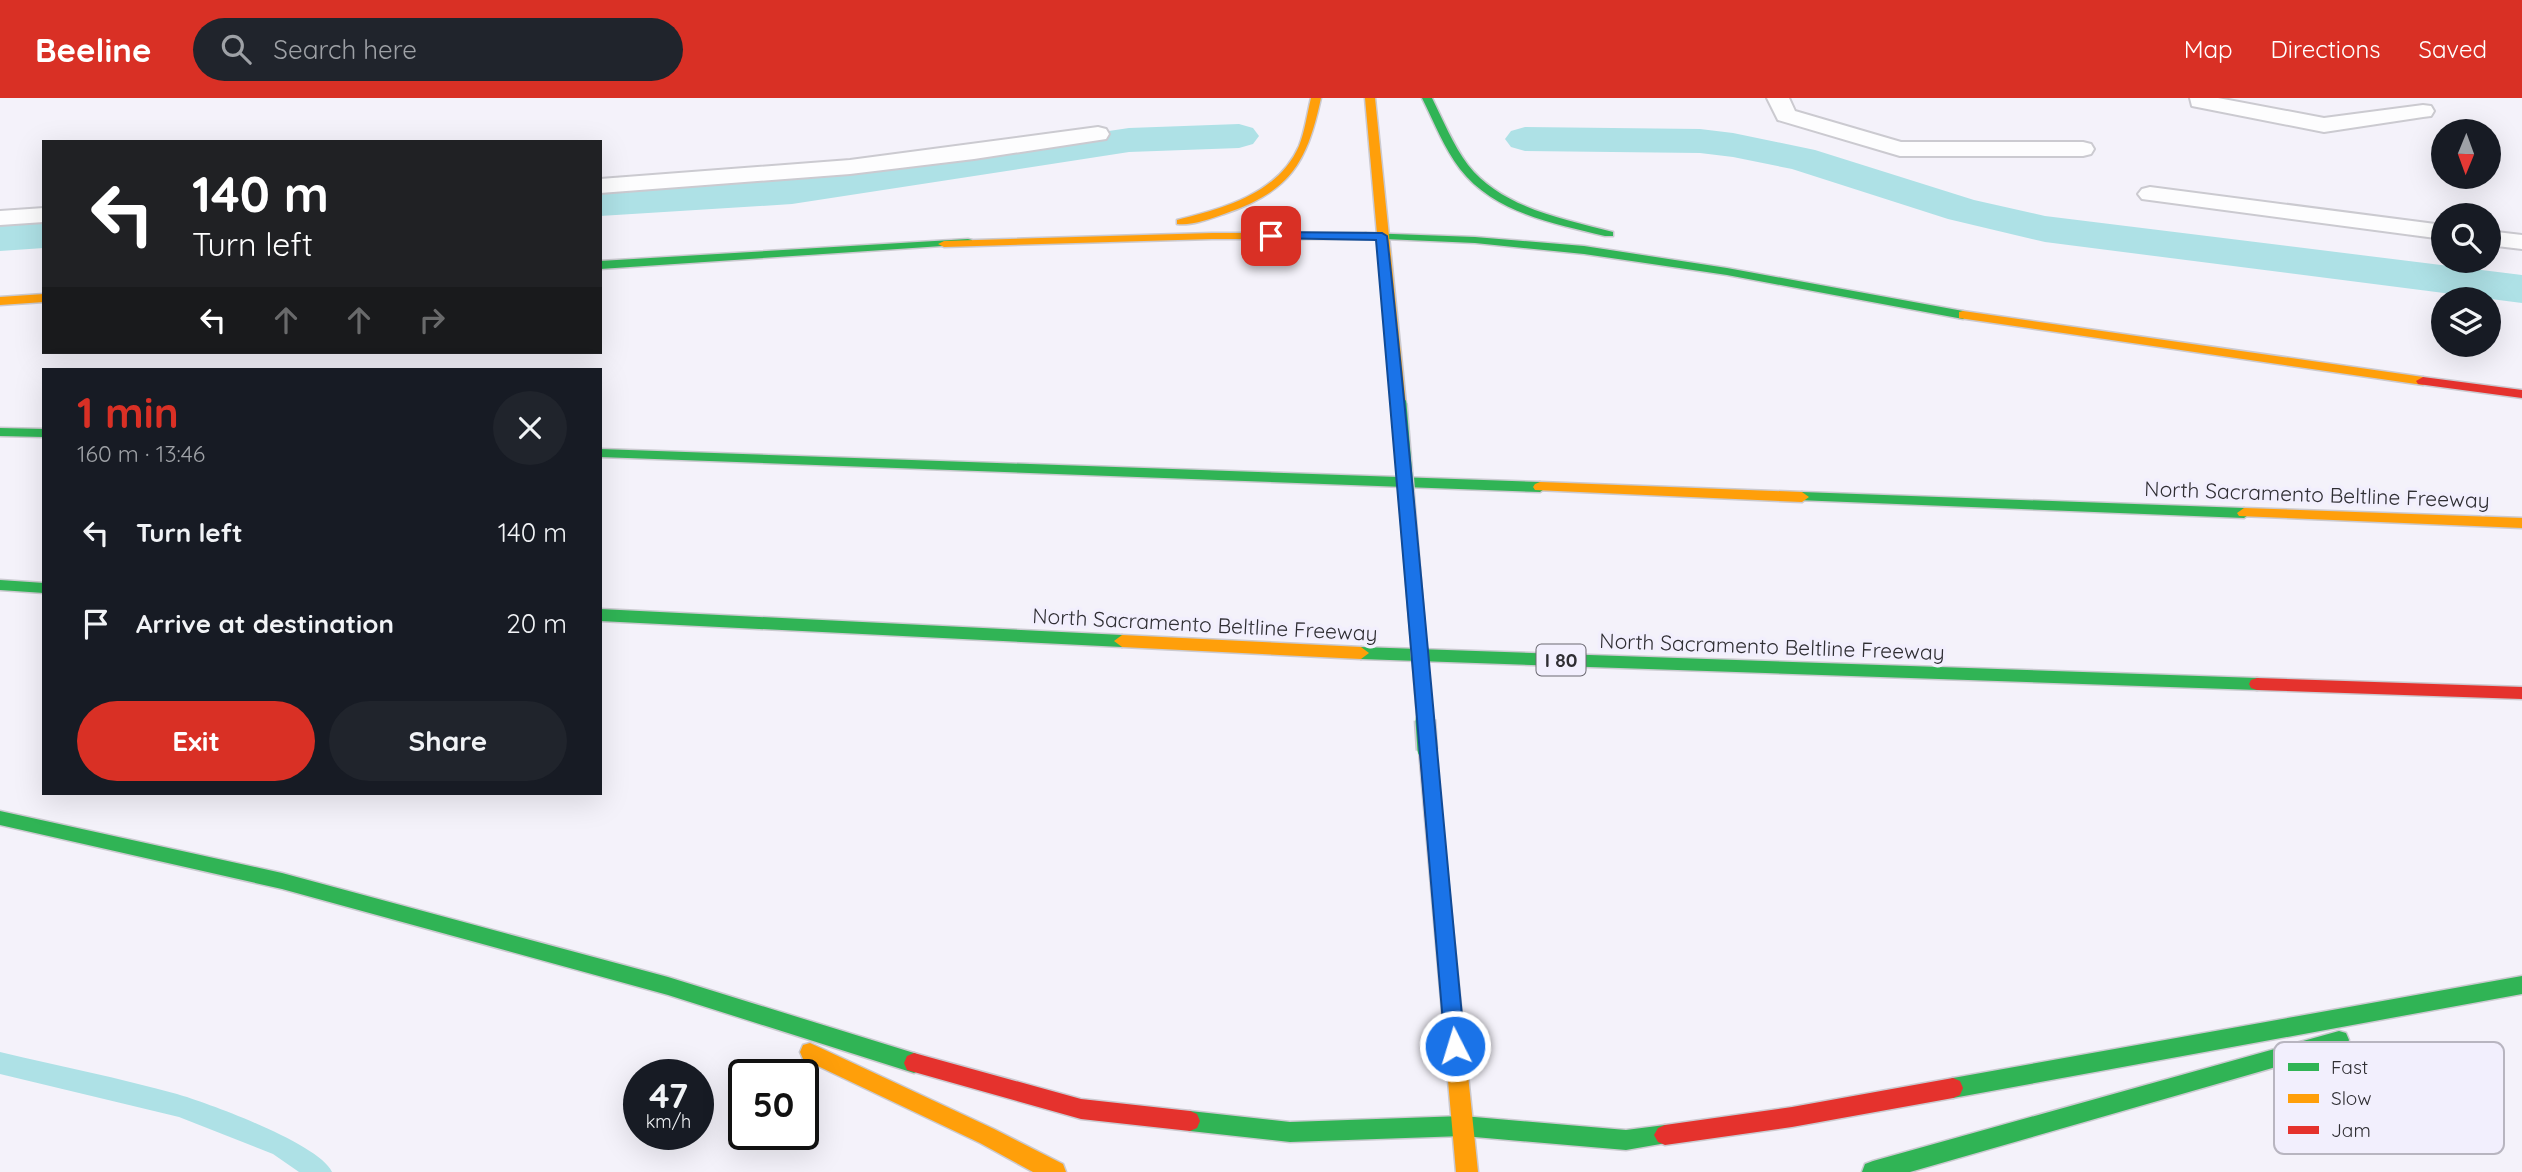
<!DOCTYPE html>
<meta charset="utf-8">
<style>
:root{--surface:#171b24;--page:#20242c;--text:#f1f3f6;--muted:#9ea1a6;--accent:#d93025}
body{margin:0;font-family:Quicksand,sans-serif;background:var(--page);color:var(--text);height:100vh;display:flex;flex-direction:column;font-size:26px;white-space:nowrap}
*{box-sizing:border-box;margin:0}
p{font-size:23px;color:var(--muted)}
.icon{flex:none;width:38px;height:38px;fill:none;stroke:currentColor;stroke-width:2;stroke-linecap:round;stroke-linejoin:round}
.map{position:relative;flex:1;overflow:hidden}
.sheet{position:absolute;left:42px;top:270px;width:560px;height:427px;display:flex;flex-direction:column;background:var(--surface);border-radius:0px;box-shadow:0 7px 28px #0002}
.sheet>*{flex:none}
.hud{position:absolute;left:42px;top:42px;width:560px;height:214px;border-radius:0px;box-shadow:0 7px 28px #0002;background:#202124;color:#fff;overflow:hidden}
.needle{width:46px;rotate:181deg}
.buttons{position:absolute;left:2431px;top:21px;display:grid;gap:14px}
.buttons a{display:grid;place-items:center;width:70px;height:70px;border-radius:50%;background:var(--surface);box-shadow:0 7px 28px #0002;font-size:35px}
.speed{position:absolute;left:623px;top:961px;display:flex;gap:14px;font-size:35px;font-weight:700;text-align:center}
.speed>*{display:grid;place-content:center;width:91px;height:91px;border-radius:50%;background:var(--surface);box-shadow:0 7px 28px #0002;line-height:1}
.speed small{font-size:18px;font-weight:400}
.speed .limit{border:4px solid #111;border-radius:10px;background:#fff;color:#111}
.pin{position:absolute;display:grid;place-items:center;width:60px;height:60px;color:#fff;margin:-30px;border-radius:14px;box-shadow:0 4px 10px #0006}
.me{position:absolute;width:77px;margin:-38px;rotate:355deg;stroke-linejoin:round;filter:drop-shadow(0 0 5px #0008)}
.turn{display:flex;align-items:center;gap:24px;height:147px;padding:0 35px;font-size:32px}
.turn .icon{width:91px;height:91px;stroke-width:2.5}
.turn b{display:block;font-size:49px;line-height:60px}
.lanes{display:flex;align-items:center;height:66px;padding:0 35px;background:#0003;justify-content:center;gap:35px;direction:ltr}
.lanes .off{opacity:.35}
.round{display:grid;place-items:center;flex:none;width:74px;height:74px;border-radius:37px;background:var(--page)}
.summary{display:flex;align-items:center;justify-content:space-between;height:119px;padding:0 35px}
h1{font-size:42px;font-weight:800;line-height:52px;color:var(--accent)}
.action{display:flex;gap:14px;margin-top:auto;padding:14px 35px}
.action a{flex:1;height:80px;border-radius:42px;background:var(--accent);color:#fff;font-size:28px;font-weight:800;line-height:80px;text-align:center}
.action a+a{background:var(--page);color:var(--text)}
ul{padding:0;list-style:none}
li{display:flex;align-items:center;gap:21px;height:91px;padding:0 35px}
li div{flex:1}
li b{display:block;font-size:26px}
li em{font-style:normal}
header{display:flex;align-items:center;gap:42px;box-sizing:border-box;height:98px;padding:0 35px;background:var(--accent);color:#fff}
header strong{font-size:33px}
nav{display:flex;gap:38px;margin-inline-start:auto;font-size:24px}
.search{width:490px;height:63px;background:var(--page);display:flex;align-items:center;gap:18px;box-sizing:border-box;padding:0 24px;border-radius:38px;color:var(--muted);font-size:26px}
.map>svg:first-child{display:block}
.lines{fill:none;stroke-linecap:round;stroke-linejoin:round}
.stream{fill:#aee1e6;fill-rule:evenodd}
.canal{fill:#aee1e6;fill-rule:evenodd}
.lane-casing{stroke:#cbcad0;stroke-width:4}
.fast-casing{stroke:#cbcad0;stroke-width:3}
.slow-casing{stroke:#cbcad0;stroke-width:3}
.jam-casing{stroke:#cbcad0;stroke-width:3}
.lane{fill:#fdfdfe;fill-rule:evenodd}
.fast{fill:#30b455;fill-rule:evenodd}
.slow{fill:#ff9f0a;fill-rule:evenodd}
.jam{fill:#e5322d;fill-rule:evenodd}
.fast-bridge-far1-casing{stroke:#cbcad0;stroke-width:18;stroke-linecap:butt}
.fast-bridge-casing{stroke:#cbcad0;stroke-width:23;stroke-linecap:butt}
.fast-bridge-far1{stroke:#30b455;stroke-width:15}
.fast-bridge{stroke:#30b455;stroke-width:19}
.route{fill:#1a73e8;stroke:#114b97;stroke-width:2}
.labels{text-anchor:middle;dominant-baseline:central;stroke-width:7;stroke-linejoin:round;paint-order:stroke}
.shield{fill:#f2effd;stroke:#6a6870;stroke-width:2}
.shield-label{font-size:19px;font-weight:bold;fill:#2f2e33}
.street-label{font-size:21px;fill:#2f2e33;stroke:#f2effd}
.key{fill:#f2effd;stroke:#b8b5c0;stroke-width:2}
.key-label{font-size:19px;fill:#2f2e33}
</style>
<header>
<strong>Beeline</strong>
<div class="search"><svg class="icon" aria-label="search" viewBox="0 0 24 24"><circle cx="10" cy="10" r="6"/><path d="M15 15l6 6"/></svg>Search here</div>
<nav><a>Map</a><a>Directions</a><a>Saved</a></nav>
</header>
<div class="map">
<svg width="2522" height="1074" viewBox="0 0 2522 1074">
<rect width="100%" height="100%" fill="#f4f2fa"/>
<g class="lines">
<path class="stream" d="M0,954c59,14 119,26 177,42 31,9 143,50 155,78h-33l-26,-18 -94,-37 -179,-43z"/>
<g class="canal">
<path d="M1239,26l14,4 6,8 -6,8 -14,4 -110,4 -337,52 -192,12v-26l192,-12 337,-50z"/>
<path d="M1525,29l175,2 33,4 82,17 159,50 71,16 477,59v28l-477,-61 -97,-23 -156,-50 -59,-12 -33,-4 -175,-2 -14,-4 -6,-8 6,-8z"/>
<path d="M44,124v26l-44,3v-26z"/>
</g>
<defs>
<g id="lane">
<path d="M1767,0h22l6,13 106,31h182l8,2 3,5 -3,5 -8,2h-183l-122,-36z"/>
<path d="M2190,0h28l106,20 99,-13 8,1 3,5 -3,5 -8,1 -99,15 -132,-26z"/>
<path d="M1098,29l8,2 3,5 -3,5 -132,20 -124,15 -250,19v-14l250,-19z"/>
<path d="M2150,89l293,38v14l-301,-40 -4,-5 4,-5z"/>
<path d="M44,110v14l-44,3v-14z"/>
<path d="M2488,133l34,4v14l-34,-4z"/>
</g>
<g id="fast">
<path d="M1422,0h10c11,22 21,47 36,67 34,43 95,54 145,67v4h-8c-50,-12 -111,-23 -145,-67 -16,-21 -26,-47 -38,-71z"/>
<path d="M1366,135l109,4 109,9 143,22 236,43 6,4 -6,4 -236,-44 -143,-21 -109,-11 -113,-5v-4z"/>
<path d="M968,141l4,1v4l-372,25v-8z"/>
<path d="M0,330l44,1v8l-44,-1z"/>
<path d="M600,351l940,33 7,5 -7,5 -940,-35z"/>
<path d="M1802,394l442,16 7,5 -7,5 -447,-18 -2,-3z"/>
<path d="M0,482l44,3v10l-44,-3z"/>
<path d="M600,511l522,26 8,6 -8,6 -522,-26z"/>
<path d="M1361,549l896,31 6,2 2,4 -2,4 -6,2 -896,-31 -8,-6z"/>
<path d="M0,713l282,62 386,104 246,76 7,3 3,7 -3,7 -7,3 -246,-78 -386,-106 -282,-64z"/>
<path d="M2522,878v18l-569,104 -7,-3 -3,-7 3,-7 7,-3z"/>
<path d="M2339,933l7,2 3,7 -3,7 -7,2 -429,123h-48l3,-8 8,-3z"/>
<path d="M1190,1013l100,11 173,-6 163,14 39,-5 7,3 4,7 -4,7 -46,8 -163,-14 -173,6 -100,-11 -7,-3 -3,-7 3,-7z"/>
</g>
<g id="slow">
<path d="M1311,0h10c-14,65 -31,94 -97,116 -14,5 -33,12 -47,10v-4c47,-12 101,-26 122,-74 6,-15 8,-32 12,-48z"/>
<path d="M1365,0h10l31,306 -7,4 -7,-4z"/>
<path d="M1212,135h154l6,3 -6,3h-154l-268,8 -6,-3 6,-3z"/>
<path d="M44,196v8l-44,3v-8z"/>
<path d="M1963,213l460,66 7,4 -7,4 -464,-67v-6z"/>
<path d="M1540,384l262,10 7,5 -7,5 -267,-12 -2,-3 2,-3z"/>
<path d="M2244,410l278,10v10l-283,-12 -2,-3z"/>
<path d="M1122,537l239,12 8,6 -8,6 -239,-12 -8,-6z"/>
<path d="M1455,939l7,2 3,7 13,126h-22l-11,-126 3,-7z"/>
<path d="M810,945l184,86 69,35 3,8h-33l-53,-29 -177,-84 -3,-7 3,-7z"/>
</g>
<g id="jam">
<path d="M2423,279l99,13v8l-104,-14 -2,-3z"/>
<path d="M2257,580l265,9v12l-265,-9 -6,-2 -2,-4 2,-4z"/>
<path d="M1427,645l6,2 2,5 30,296 -3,7 -7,2 -7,-2 -3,-7 -26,-296 2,-5z"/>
<path d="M914,955l167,46 109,12 7,3 3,7 -3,7 -7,3 -109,-12 -174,-49 -3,-7 3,-7z"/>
<path d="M1953,980l7,3 3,7 -3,7 -7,3 -161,29 -127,18 -7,-3 -4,-7 4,-7 7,-3 127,-18z"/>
</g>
</defs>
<use href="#lane" class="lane-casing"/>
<use href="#fast" class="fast-casing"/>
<use href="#slow" class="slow-casing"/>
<use href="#jam" class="jam-casing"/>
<use href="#lane" class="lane"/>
<use href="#fast" class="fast"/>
<use href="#slow" class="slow"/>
<use href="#jam" class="jam"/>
<defs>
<path id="fast-bridge-far1" d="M1399,306l26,318"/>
<path id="fast-bridge" d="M1425,622l2,30"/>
</defs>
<use href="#fast-bridge-far1" class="fast-bridge-far1-casing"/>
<use href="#fast-bridge" class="fast-bridge-casing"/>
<use href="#fast-bridge-far1" class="fast-bridge-far1"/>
<use href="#fast-bridge" class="fast-bridge"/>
</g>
<path class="route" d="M1271,134l111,1 5,3c30,270 51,540 78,810l-3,6 -7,3 -7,-3 -3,-6 -69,-806 -109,-2v-5z"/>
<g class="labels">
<rect class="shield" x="1536.5" y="546.5" width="49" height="31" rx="5"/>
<g class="shield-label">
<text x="1561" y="562">I 80</text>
</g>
<g class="street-label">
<text transform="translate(2317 396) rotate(2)">North Sacramento Beltline Freeway</text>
<text transform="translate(1205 526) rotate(3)">North Sacramento Beltline Freeway</text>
<text transform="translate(1772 548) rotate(2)">North Sacramento Beltline Freeway</text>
</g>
</g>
<rect x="2274" y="944" width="230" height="112" rx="10" class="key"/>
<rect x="2288" y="965" width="31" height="8" fill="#30b455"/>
<rect x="2288" y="996" width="31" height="9" fill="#ff9f0a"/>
<rect x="2288" y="1028" width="31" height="8" fill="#e5322d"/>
<g class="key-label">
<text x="2331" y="976">Fast</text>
<text x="2331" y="1007">Slow</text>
<text x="2331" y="1039">Jam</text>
</g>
</svg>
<div class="buttons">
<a><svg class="needle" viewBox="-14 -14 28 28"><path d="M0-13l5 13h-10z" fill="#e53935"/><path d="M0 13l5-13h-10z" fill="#9ea1a6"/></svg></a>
<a><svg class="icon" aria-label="search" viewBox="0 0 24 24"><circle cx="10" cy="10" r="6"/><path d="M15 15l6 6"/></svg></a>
<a><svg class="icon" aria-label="layers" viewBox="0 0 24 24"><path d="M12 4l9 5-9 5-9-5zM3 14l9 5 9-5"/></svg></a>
</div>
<div class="speed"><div>47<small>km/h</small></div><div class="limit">50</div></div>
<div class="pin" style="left:1271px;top:138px;background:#d93025"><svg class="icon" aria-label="arrive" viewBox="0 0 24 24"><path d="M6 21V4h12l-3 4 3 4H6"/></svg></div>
<svg class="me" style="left:1455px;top:948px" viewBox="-20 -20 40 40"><circle r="17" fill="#1a73e8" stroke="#fff" stroke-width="3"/><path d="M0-11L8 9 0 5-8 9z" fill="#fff"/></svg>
<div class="hud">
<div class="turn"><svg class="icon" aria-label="left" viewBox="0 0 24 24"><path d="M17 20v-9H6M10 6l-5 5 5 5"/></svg><div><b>140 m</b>Turn left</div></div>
<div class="lanes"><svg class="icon" aria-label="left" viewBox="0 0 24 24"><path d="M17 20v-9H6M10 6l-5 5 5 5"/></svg><svg class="icon off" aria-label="ahead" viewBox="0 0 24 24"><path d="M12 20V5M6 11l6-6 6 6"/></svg><svg class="icon off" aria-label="ahead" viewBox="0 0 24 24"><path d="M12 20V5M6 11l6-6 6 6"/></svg><svg class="icon off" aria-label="right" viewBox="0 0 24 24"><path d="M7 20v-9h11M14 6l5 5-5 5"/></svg></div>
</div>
<section class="sheet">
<div class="summary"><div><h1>1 min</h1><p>160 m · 13:46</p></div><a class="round"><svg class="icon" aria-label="close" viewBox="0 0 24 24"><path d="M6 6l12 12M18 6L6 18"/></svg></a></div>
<ul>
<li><svg class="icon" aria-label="left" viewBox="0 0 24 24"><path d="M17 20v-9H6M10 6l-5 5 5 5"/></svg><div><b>Turn left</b></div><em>140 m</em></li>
<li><svg class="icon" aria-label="arrive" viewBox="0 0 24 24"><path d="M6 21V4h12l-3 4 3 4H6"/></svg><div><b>Arrive at destination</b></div><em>20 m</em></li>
</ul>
<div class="action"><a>Exit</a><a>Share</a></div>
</section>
</div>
